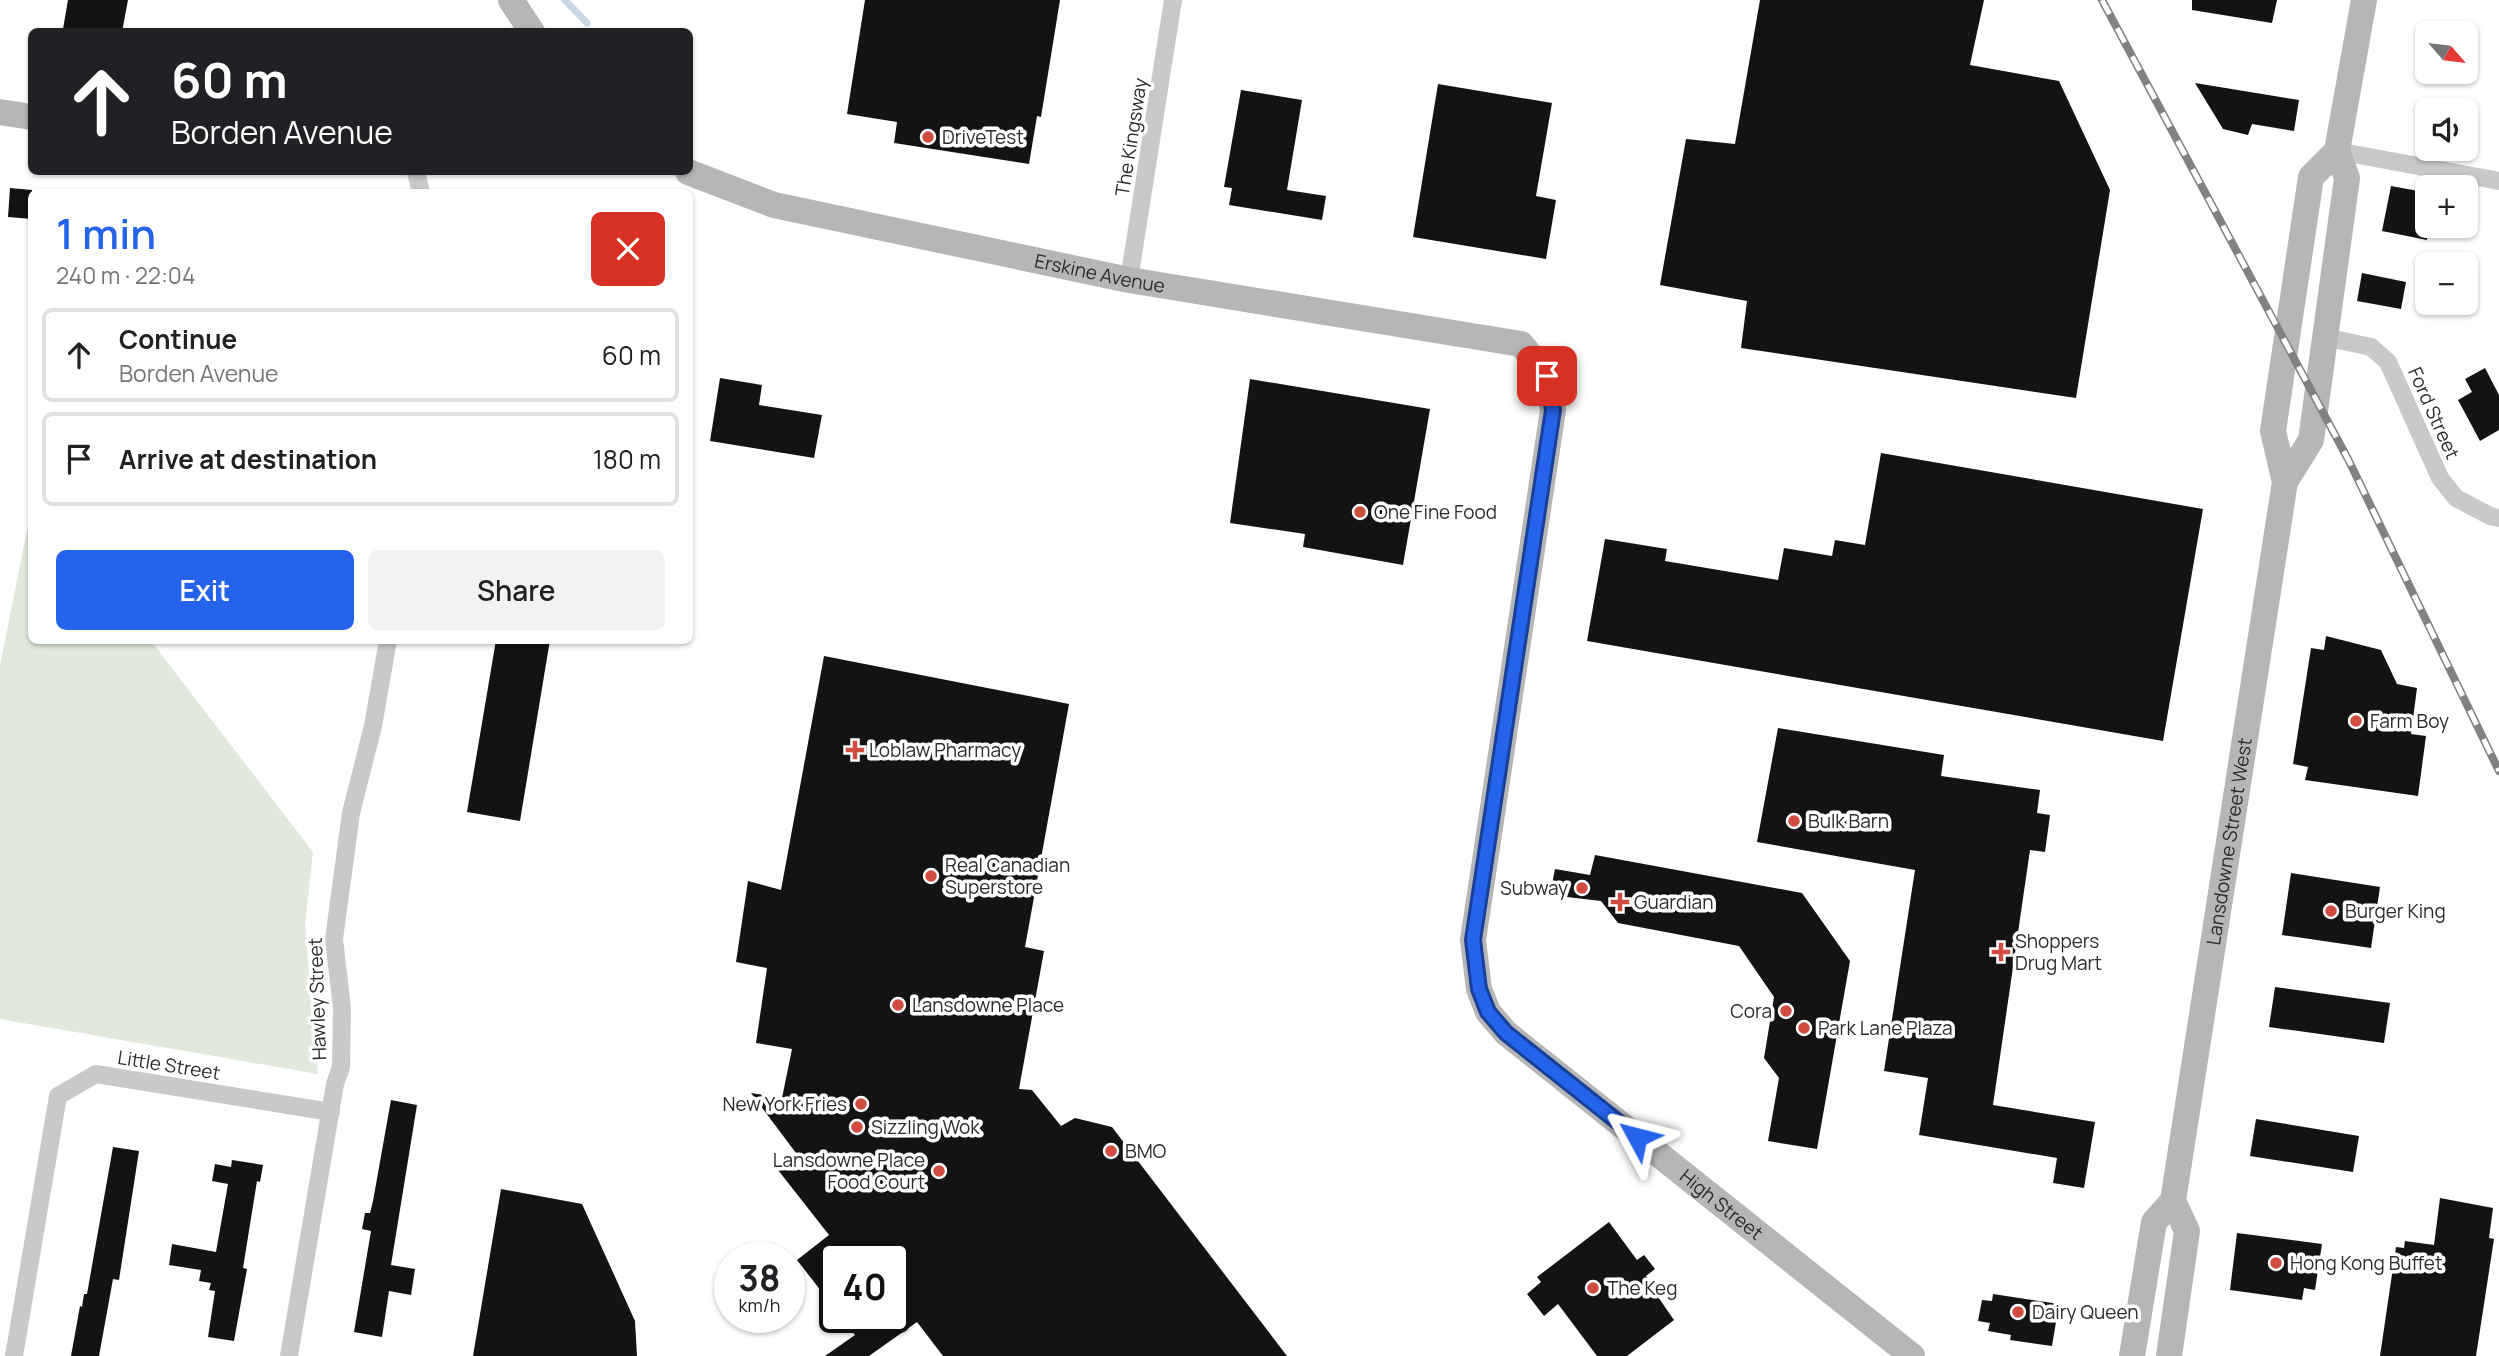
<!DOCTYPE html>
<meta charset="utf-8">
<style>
:root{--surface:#fff;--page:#f2f2f2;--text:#202124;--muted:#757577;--line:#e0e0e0;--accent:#2563eb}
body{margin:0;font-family:Manrope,sans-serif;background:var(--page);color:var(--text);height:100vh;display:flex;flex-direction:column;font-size:26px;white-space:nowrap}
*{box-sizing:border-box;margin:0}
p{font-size:23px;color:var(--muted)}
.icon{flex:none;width:38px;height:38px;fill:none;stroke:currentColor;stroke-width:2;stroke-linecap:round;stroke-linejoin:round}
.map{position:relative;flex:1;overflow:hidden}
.panel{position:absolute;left:28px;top:189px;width:665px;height:455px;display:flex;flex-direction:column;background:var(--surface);border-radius:10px;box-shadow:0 2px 5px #0004}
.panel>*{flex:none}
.top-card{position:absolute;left:28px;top:28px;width:665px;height:147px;border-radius:10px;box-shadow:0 2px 5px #0004;background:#202124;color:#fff;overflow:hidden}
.needle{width:46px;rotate:118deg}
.tools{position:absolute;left:2415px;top:21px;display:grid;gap:14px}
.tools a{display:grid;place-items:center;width:63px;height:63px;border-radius:10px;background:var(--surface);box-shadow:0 2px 5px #0004;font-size:35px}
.speed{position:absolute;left:714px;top:1242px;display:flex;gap:14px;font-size:35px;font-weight:700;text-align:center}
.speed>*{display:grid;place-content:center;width:91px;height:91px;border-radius:50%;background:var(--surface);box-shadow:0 2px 5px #0004;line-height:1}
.speed small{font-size:18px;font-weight:400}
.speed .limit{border:4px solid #111;border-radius:10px;background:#fff;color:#111}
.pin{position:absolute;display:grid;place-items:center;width:60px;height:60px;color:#fff;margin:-30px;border-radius:14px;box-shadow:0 4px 10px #0006}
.me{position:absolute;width:77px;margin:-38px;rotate:308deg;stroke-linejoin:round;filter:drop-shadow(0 0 5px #0008)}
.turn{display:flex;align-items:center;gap:24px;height:147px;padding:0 28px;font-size:32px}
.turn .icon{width:91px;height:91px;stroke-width:2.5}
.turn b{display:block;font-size:49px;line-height:60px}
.round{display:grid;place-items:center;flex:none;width:74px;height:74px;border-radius:10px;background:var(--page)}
.head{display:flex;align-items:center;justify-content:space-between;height:119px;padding:0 28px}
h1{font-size:42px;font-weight:600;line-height:52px;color:var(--accent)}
.action{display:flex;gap:14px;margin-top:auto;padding:14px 28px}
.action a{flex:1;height:80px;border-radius:10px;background:var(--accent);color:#fff;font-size:28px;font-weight:600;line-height:80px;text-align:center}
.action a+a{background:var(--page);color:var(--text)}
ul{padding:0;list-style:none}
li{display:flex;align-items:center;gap:21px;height:94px;margin:0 14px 10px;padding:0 14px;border:4px solid var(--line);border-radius:10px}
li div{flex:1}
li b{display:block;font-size:26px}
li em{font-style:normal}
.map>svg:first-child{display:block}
.green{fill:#e0e9db}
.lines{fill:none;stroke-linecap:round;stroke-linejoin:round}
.stream{stroke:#c9d7e7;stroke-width:7}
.building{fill:#131313}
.street{stroke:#c9c9c9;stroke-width:18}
.secondary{stroke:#b6b6b6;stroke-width:26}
.rail-casing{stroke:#818181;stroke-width:8}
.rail{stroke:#fff;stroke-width:5;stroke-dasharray:16;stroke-linecap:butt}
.route-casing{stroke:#184099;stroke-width:18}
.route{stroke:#2563eb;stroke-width:12}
.poi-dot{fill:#d14c40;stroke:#fff;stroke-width:2.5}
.labels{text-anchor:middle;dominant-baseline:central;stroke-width:7;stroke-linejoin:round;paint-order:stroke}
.poi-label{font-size:19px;fill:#2c2c2c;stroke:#fff;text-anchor:start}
.street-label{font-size:19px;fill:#2c2c2c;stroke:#fff}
</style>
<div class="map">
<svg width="2499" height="1356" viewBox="0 0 2499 1356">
<rect width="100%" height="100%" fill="#fff"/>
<path class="green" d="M31,510l1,130 119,1 162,211 -8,73 13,149 -318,-55v-353z"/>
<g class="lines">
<path class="stream" d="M565,0l22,23"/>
</g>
<g class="building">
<path d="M68,0h60l-6,32h-47l-12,-3z"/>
<path d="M865,0h195l-19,117 -4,-1 -8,48 -135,-21 3,-21 -50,-8z"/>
<path d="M1760,0h224l-14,65 89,16 51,109 -34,208 -335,-50 6,-47 -87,-16 26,-146 49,5z"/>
<path d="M2192,0h85l-5,23 -80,-13z"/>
<path d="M2195,83l104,17 -5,31 -42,-7 -4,11 -25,-6z"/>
<path d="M1438,84l114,19 -16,93 20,4 -10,59 -133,-22z"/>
<path d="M1241,90l61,10 -15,90 39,6 -4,24 -93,-15 3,-17 -8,-1z"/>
<path d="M2391,186l33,6 -3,20 6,2v26l-45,-9z"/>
<path d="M10,188l22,2v29l-24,-2z"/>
<path d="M2362,273l44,9 -5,27 -44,-8z"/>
<path d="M2485,368l14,27v35l-19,11 -22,-41 14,-8 -7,-13z"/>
<path d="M720,378l42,7 -3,20 63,10 -8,43 -104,-17z"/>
<path d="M1250,379l180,30 -27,156 -100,-18 2,-13 -75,-11z"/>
<path d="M1881,453l322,56 -40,232 -576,-100 18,-102 62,10 -2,12 113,19 6,-32 48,8 3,-16 30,5z"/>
<path d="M2326,636l55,14 16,34 20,4 -6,46 15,2 -8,60 -113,-16 3,-13 -15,-3 18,-116 13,2z"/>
<path d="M496,640h54l-30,181 -53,-9z"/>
<path d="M824,656l245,48 -44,243 19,4 -25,138 13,1 29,36 14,-8 37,9 175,229h-344l-26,-34 -48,34h-44l30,-21 -13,-17h52v-60h-59v51l-38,-49 32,-25 -51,-65 18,-17 -45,-60 31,5 10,-49 -36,-6 11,-75 -31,-6 12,-81 33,9z"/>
<path d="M1778,728l166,27 -3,21 99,14 -3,23 13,2 -5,37 -15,-2 -37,255 102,17 -11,66 -31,-5 4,-25 -138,-23 9,-57 -44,-7 31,-201 -158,-28z"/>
<path d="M1595,855l207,38 48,68 -33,188 -49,-8 11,-63 -15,-20 10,-61 -35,-51 -121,-23 -17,-22 -51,-6 5,-26 35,6z"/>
<path d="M2291,873l89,14 -9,61 -89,-13z"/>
<path d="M2275,987l115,16 -6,40 -115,-16z"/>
<path d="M391,1100l26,5 -26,160 24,4 -4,26 -22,-4 -7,46 -28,-5 17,-101 -9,-2 3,-16h5l3,-12z"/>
<path d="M2256,1119l103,17 -6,36 -103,-16z"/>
<path d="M113,1147l26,4 -20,129 -6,-1 -14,77h-28l9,-50 2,1 2,-13h3z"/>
<path d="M232,1160l31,5 -3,17 -3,-1 -14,87 4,1 -13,72 -26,-4 7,-46 -6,-1 2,-7 -12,-2 2,-11 -32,-5 3,-21 44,8 12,-68 -16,-3 3,-17 16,3z"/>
<path d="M501,1189l81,15 53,117 2,35h-164z"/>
<path d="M2440,1198l53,10 -4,30 5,1 -18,117h-96l16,-109 8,1 1,-7 29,4z"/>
<path d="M1609,1222l28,38 7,-5 11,14 -9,7 3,4 -2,1 27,39 -47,36h-30l-39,-52 -14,12 -17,-22 14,-12 -4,-5z"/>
<path d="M2237,1233l85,11 -7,46 -11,-2 -2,12 -72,-10z"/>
<path d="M1993,1294l66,10 -7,42 -42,-6 1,-5 -23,-4 2,-8 -12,-2 4,-21 10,1z"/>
</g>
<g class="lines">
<g class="street">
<path d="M2337,151l162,30"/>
<path d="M416,172l5,20"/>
<path d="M1129,280l44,-280"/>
<path d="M2325,337l46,10 17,15 52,116 16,20 34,18 9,2"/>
<path d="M14,1356l44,-260 38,-22 235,38"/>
<path d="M289,1356l46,-272 6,-17 1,-58 -8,-70 17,-126 22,-87 15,-86"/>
</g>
<g class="secondary">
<path d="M511,0l21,32"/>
<path d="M0,112l32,5"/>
<path id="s1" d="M688,172l86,33 355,75 392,64 26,32 6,34 -80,530 6,49 9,23 18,21 406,323"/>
<path d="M2285,482l26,-42 36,-262 -10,-27 27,-151"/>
<path id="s2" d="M2132,1356l22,-134 19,-21 112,-719 -12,-51 38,-254 26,-26"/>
<path d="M2169,1356l18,-125 -14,-30"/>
</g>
<defs>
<path id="rail" d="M2102,0l247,461 150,310"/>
</defs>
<use href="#rail" class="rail-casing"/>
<use href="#rail" class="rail"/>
</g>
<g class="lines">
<defs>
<path id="route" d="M1547,376l6,34 -80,530 6,49 9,23 18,21 131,104"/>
</defs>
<use href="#route" class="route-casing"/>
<use href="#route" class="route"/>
</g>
<g class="poi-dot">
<circle cx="928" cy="137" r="7"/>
<circle cx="1360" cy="512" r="7"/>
<circle cx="2356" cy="721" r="7"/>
<path d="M851.5 739.5h7v7h7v7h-7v7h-7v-7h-7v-7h7z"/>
<circle cx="1794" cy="821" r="7"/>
<circle cx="931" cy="876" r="7"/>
<circle cx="1582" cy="888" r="7"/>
<path d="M1616.5 891.5h7v7h7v7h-7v7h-7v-7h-7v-7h7z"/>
<circle cx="2331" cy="911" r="7"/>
<path d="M1997.5 941.5h7v7h7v7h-7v7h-7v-7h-7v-7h7z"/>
<circle cx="898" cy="1005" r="7"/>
<circle cx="1786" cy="1011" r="7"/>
<circle cx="1804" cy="1028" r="7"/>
<circle cx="861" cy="1104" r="7"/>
<circle cx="857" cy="1127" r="7"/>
<circle cx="1111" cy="1151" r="7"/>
<circle cx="939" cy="1171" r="7"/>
<circle cx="2276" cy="1263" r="7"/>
<circle cx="1593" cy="1288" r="7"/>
<circle cx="2018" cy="1312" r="7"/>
</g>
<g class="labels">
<g class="poi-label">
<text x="942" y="137">DriveTest</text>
<text x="1374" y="512">One Fine Food</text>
<text x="2370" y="721">Farm Boy</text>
<text x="869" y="750">Loblaw Pharmacy</text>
<text x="1808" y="821">Bulk Barn</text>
<text x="945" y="865">Real Canadian<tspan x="945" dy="22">Superstore</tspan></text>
<text x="1568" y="888" text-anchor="end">Subway</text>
<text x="1634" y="902">Guardian</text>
<text x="2345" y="911">Burger King</text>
<text x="2015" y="941">Shoppers<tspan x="2015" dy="22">Drug Mart</tspan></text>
<text x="912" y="1005">Lansdowne Place</text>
<text x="1772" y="1011" text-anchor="end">Cora</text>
<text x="1818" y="1028">Park Lane Plaza</text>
<text x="847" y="1104" text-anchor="end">New York Fries</text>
<text x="871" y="1127">Sizzling Wok</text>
<text x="1125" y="1151">BMO</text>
<text x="925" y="1160" text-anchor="end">Lansdowne Place<tspan x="925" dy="22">Food Court</tspan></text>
<text x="2290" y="1263">Hong Kong Buffet</text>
<text x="1607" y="1288">The Keg</text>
<text x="2032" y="1312">Dairy Queen</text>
</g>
<g class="street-label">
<text transform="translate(1131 137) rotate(-81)">The Kingsway</text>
<text stroke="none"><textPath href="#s1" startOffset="425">Erskine Avenue</textPath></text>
<text transform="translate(2434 413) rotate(66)">Ford Street</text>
<text stroke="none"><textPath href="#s2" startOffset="528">Lansdowne Street West</textPath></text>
<text transform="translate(317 999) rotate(-92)">Hawley Street</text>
<text transform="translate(169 1065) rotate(9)">Little Street</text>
<text stroke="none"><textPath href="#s1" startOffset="1841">High Street</textPath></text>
</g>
</g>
</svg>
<div class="tools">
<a><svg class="needle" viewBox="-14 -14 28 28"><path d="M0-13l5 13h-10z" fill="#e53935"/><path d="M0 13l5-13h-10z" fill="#757577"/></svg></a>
<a><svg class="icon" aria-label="sound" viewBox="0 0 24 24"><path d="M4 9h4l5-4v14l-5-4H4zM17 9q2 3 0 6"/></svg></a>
<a>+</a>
<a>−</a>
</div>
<div class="speed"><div>38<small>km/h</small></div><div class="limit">40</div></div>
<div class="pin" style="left:1547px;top:376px;background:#d93025"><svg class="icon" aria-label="arrive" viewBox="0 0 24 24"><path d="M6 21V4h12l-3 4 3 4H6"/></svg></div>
<svg class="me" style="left:1637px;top:1137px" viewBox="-20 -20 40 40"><path d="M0-17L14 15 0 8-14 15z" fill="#2563eb" stroke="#fff" stroke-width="4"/></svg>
<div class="top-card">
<div class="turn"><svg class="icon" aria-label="ahead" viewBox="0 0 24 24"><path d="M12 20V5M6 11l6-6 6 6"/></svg><div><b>60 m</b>Borden Avenue</div></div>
</div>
<section class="panel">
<div class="head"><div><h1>1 min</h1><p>240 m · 22:04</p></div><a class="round" style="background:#d93025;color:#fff"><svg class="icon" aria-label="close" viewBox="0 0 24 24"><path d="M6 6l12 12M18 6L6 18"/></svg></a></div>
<ul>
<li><svg class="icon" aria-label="ahead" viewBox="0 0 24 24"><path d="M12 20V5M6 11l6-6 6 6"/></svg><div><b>Continue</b><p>Borden Avenue</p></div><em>60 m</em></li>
<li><svg class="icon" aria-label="arrive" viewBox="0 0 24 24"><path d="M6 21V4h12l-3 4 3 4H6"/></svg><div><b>Arrive at destination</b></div><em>180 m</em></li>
</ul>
<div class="action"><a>Exit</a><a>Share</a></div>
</section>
</div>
